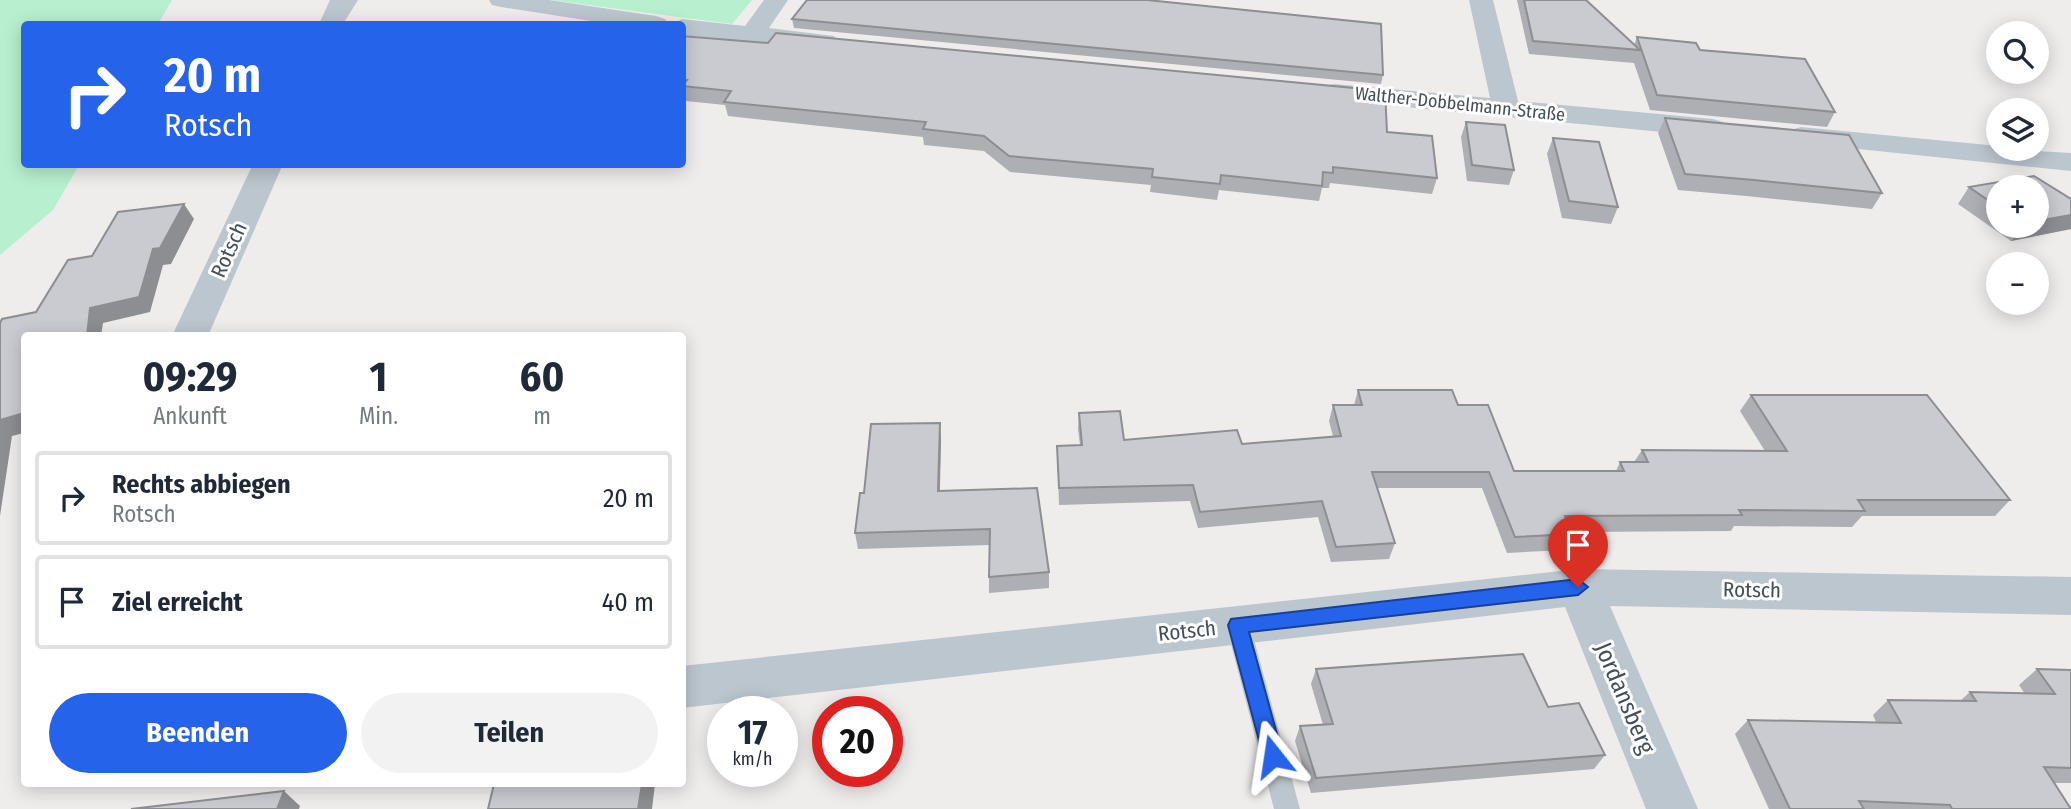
<!DOCTYPE html>
<html lang="de">
<meta charset="utf-8">
<style>
:root{--surface:#fff;--page:#f2f2f3;--text:#1f2937;--muted:#747a83;--line:#e0e1e3;--accent:#2563eb}
body{margin:0;font-family:"Fira Sans Condensed",sans-serif;background:var(--page);color:var(--text);height:100vh;display:flex;flex-direction:column;font-size:26px;white-space:nowrap}
*{box-sizing:border-box;margin:0}
p{font-size:23px;color:var(--muted)}
.icon{flex:none;width:38px;height:38px;fill:none;stroke:currentColor;stroke-width:2;stroke-linecap:round;stroke-linejoin:round}
.map{position:relative;flex:1;overflow:hidden}
.panel{position:absolute;left:21px;top:332px;width:665px;height:455px;display:flex;flex-direction:column;background:var(--surface);border-radius:7px;box-shadow:0 4px 18px #0003}
.panel>*{flex:none}
.hud{position:absolute;left:21px;top:21px;width:665px;height:147px;border-radius:7px;box-shadow:0 4px 18px #0003;background:#2563eb;color:#fff;overflow:hidden}
.buttons{position:absolute;left:1986px;top:21px;display:grid;gap:14px}
.buttons a{display:grid;place-items:center;width:63px;height:63px;border-radius:50%;background:var(--surface);box-shadow:0 4px 18px #0003;font-size:35px}
.speed{position:absolute;left:707px;top:696px;display:flex;gap:14px;font-size:35px;font-weight:700;text-align:center}
.speed>*{display:grid;place-content:center;width:91px;height:91px;border-radius:50%;background:var(--surface);box-shadow:0 4px 18px #0003;line-height:1}
.speed small{font-size:18px;font-weight:400}
.speed .limit{border:10px solid #d22;background:#fff;color:#111}
.pin{position:absolute;display:grid;place-items:center;width:60px;height:60px;color:#fff;margin:-72px -30px;border-radius:50% 50% 50% 0;rotate:-45deg;box-shadow:0 0 7px #0007}
.pin .icon{rotate:45deg}
.me{position:absolute;width:77px;margin:-38px;rotate:345deg;stroke-linejoin:round;filter:drop-shadow(0 0 5px #0008)}
.turn{display:flex;align-items:center;gap:24px;height:147px;padding:0 28px;font-size:32px}
.turn .icon{width:91px;height:91px;stroke-width:2.5}
.turn b{display:block;font-size:49px;line-height:60px}
.eta{display:flex;justify-content:space-evenly;align-items:center;height:119px;text-align:center}
.eta b{font-size:42px;font-weight:700;line-height:49px}
.primary-button{display:flex;gap:14px;margin-top:auto;padding:14px 28px}
.primary-button a{flex:1;height:80px;border-radius:42px;background:var(--accent);color:#fff;font-size:28px;font-weight:700;line-height:80px;text-align:center}
.primary-button a+a{background:var(--page);color:var(--text)}
ul{padding:0;list-style:none}
li{display:flex;align-items:center;gap:21px;height:94px;margin:0 14px 10px;padding:0 14px;border:4px solid var(--line);border-radius:7px}
li div{flex:1}
li b{display:block;font-size:26px}
li em{font-style:normal}
.map>svg:first-child{display:block}
.green{fill:#b8efcf}
.lines{fill:none;stroke-linecap:round;stroke-linejoin:round}
.lane{fill:#bcc6cf;fill-rule:evenodd}
.street{fill:#bcc6cf;fill-rule:evenodd}
.wall{fill:#adafb4;fill-rule:evenodd}
.shaded-wall{fill:#8d8e92}
.building{fill:#c9cbd1;stroke:#8d8e92;stroke-width:2}
.route{fill:#2563eb;stroke:#184099;stroke-width:2}
.labels{text-anchor:middle;dominant-baseline:central;stroke-width:6;stroke-linejoin:round;paint-order:stroke}
.far-street-label{font-size:18px;fill:#444f5a;stroke:#fff}
.street-label{font-size:21px;fill:#444f5a;stroke:#fff}
.near-street-label{font-size:24px;fill:#444f5a;stroke:#fff}
</style>
<div class="map">
<svg width="2071" height="809" viewBox="0 0 2071 809">
<rect width="100%" height="100%" fill="#efecec"/>
<g class="green">
<path d="M0,0h172l-14,24h-134v140l55,1 -26,45 -53,45z"/>
<path d="M551,0h201l-20,24z"/>
</g>
<g class="lines">
<path class="lane" d="M1238,615l8,3 4,7 50,184h-26l-48,-184 4,-7z"/>
<g class="street">
<path d="M330,0h28l-15,24h-24z"/>
<path d="M489,0h60l107,16 9,3 4,5h-59l-109,-17 -9,-2z"/>
<path d="M764,0h24l-19,28 65,8 4,6 -4,6 -9,2 -143,-15v-11h-11l11,-5 63,7z"/>
<path d="M1469,0h24l25,101 195,18 10,3 4,6 -4,6 -10,3 -379,-37 -10,-2 -4,-6 4,-6 10,-2 156,14z"/>
<path d="M1801,127l197,19v3l73,4v18l-280,-29 -5,-6 5,-6z"/>
<path d="M253,164h30l-75,172h-36z"/>
<path d="M1579,569l492,8v38l-461,-9 88,203h-52l-81,-202 -883,101v-42z"/>
</g>
</g>
<g class="wall">
<path d="M1517,0h69l48,45 3,-8 63,13 135,62 -8,15 -177,-17 -16,-47 -105,-9z"/>
<path d="M792,19l591,56 -2,9 -587,-56z"/>
<path d="M682,36l705,96 50,46 -5,16 -102,-11 -1,5h-7l-3,13 -100,-11 -2,10 -67,-8 1,-7 -141,-13 -26,-21 -60,-6 -1,-8 -195,-21 -3,-11 -39,-4 -2,-7h-2z"/>
<path d="M1665,118l217,75 -10,16 -126,-13 -68,-6 -20,-57z"/>
<path d="M1466,122l48,48 -5,15 -42,-4 -6,-44z"/>
<path d="M1553,138l65,69 -7,17 -49,-6 -15,-64z"/>
<path d="M2034,176l37,23v30l-60,12 -53,-37 11,-17zM1998,187h39v39h-39z"/>
<path d="M1358,390l100,15 56,66h102l4,-9h14l8,-12 123,1 -25,-40 11,-16 259,105 -15,16h-133l-10,11 -118,-1 -3,5 -158,1v2l-8,16 -58,3 -25,-65h-105l18,55 -6,16 -58,3 -13,-45 -120,11 -8,-27 -131,4 -2,-59 23,-1 -2,-16 1,-16 45,27 118,4 91,-8 -4,-15 4,-16h21z"/>
<path d="M941,439l-1,52 109,81v16l-60,5v-48l-131,4 -3,-16 9,-40z"/>
<path d="M1316,669l232,38 57,48 -11,14 -283,24 -16,-52 5,-15 23,-1 -12,-41z"/>
<path d="M2037,669l34,1v113h-17l17,26h-302l-34,-75 13,-14 128,2 -3,-7 15,-15 72,1 10,-9 55,2 -6,-9z"/>
</g>
<g class="shaded-wall">
<path d="M184,204l10,15 -23,45 -8,1 -13,47 -47,11 -2,13h-14l3,-28 63,-59z"/>
<path d="M2071,215v14l-60,12 12,-15h14v-5z"/>
<path d="M24,413v20l-12,3 -12,80v-96z"/>
<path d="M940,423l1,16 -2,68 -1,-16z"/>
<path d="M642,784h13l-3,25h-14z"/>
<path d="M284,791l16,15 -1,3h-22z"/>
</g>
<g class="building">
<path d="M807,0h340l234,24 2,51 -591,-56z"/>
<path d="M1524,0h62l54,50 -107,-9z"/>
<path d="M776,33l609,58 2,41 45,4 5,42 -104,-11v6l-10,-1 -1,14 -101,-11 -1,9 -68,-7 1,-8 -144,-13 -25,-20 -61,-7 3,-7 -202,-20 7,-11 -49,-5 5,-6 -5,-1v-43l86,7z"/>
<path d="M1637,37l59,6 4,7 105,9 30,53 -178,-17z"/>
<path d="M1665,118l184,17 33,58 -128,-13 -69,-6z"/>
<path d="M1466,122l39,3 9,45 -42,-5z"/>
<path d="M1553,138l46,4 19,65 -49,-6z"/>
<path d="M2034,176l37,23v16l-34,6v-34h-39v20l-29,-20z"/>
<path d="M184,204l-24,44 -7,1 -14,48 -49,11 -3,28h-63v77l-24,7v-97l2,-4 34,-7 32,-52 24,-4 26,-44z"/>
<path d="M1358,390h94l6,15h30l26,66h110l-4,-9h28l-6,-12 145,1 -36,-56h176l83,105h-152l7,11 -126,-1 3,5 -177,1 8,18 -58,3 -26,-65h-117l23,71 -59,4 -14,-46 -122,11 -7,-27 -134,3 -2,-42 25,-1 -3,-32 41,-2 4,29 113,-10 5,14 99,-8 -8,-31h29z"/>
<path d="M940,423l-2,68 99,-3 12,84 -60,5 1,-48 -135,4 5,-40h4l7,-69z"/>
<path d="M1523,654l25,53 31,-4 26,52 -289,23 -16,-52 33,-2 -17,-55z"/>
<path d="M2037,669l34,1v98l-27,-1 27,42h-119l-2,-4 -91,-4 5,8h-74l-42,-89 153,3 -13,-23 88,1 -6,-9 85,2z"/>
<path d="M494,784h148l-4,25h-150z"/>
<path d="M284,791l-7,18h-146z"/>
</g>
<path class="route" d="M1578,579l10,8 -10,8 -329,37 34,124 -3,7 -7,3 -8,-3 -37,-138 3,-6z"/>
<g class="labels">
<g class="far-street-label">
<text transform="translate(1460 104) rotate(6)">Walther-Dobbelmann-Straße</text>
</g>
<g class="street-label">
<text transform="translate(229 250) rotate(-66)">Rotsch</text>
<text transform="translate(1752 590) rotate(1)">Rotsch</text>
<text transform="translate(1187 631) rotate(-6)">Rotsch</text>
</g>
<g class="near-street-label">
<text transform="translate(1625 698) rotate(67)">Jordansberg</text>
</g>
</g>
</svg>
<div class="buttons">
<a><svg class="icon" aria-label="search" viewBox="0 0 24 24"><circle cx="10" cy="10" r="6"/><path d="M15 15l6 6"/></svg></a>
<a><svg class="icon" aria-label="layers" viewBox="0 0 24 24"><path d="M12 4l9 5-9 5-9-5zM3 14l9 5 9-5"/></svg></a>
<a>+</a>
<a>−</a>
</div>
<div class="speed"><div>17<small>km/h</small></div><div class="limit">20</div></div>
<div class="pin" style="left:1578px;top:587px;background:#d93025"><svg class="icon" aria-label="arrive" viewBox="0 0 24 24"><path d="M6 21V4h12l-3 4 3 4H6"/></svg></div>
<svg class="me" style="left:1273px;top:756px" viewBox="-20 -20 40 40"><path d="M0-17L14 15 0 8-14 15z" fill="#2563eb" stroke="#fff" stroke-width="4"/></svg>
<div class="hud">
<div class="turn"><svg class="icon" aria-label="right" viewBox="0 0 24 24"><path d="M7 20v-9h11M14 6l5 5-5 5"/></svg><div><b>20 m</b>Rotsch</div></div>
</div>
<section class="panel">
<div class="eta">
<div><b>09:29</b><p>Ankunft</p></div>
<div><b>1</b><p>Min.</p></div>
<div><b>60</b><p>m</p></div>
</div>
<ul>
<li><svg class="icon" aria-label="right" viewBox="0 0 24 24"><path d="M7 20v-9h11M14 6l5 5-5 5"/></svg><div><b>Rechts abbiegen</b><p>Rotsch</p></div><em>20 m</em></li>
<li><svg class="icon" aria-label="arrive" viewBox="0 0 24 24"><path d="M6 21V4h12l-3 4 3 4H6"/></svg><div><b>Ziel erreicht</b></div><em>40 m</em></li>
</ul>
<div class="primary-button"><a>Beenden</a><a>Teilen</a></div>
</section>
</div>
